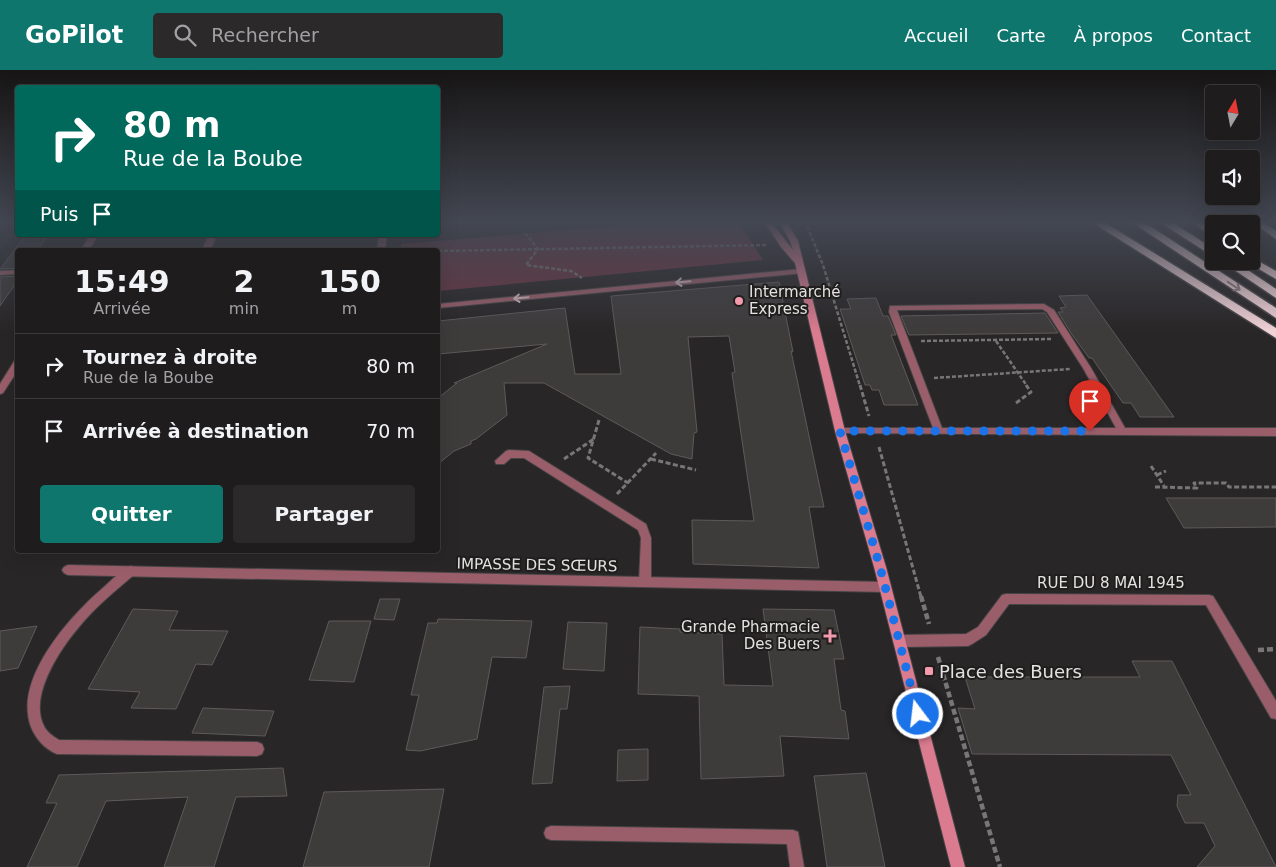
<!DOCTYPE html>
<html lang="fr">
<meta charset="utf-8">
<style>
:root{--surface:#1f1c1d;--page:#2c292a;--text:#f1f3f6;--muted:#a1a1a4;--line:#3c3a3b;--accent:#0f766e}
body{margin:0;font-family:"DejaVu Sans",sans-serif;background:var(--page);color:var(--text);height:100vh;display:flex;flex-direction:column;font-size:19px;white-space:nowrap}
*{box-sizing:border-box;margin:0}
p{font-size:16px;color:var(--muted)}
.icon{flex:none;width:28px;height:28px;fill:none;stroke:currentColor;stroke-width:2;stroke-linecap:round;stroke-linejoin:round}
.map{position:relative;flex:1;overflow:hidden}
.details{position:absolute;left:15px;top:178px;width:425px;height:305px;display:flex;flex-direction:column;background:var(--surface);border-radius:5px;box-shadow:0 5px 20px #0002,0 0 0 1px var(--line)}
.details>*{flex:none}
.hud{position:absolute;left:15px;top:15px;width:425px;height:152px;border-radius:5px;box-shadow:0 5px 20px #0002,0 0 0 1px var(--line);background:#00695c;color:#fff;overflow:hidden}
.needle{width:32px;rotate:10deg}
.fabs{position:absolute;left:1205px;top:15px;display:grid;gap:10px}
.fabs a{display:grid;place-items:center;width:55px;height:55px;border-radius:5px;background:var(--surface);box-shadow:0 5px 20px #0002,0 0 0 1px var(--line);font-size:25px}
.pin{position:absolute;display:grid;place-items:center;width:42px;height:42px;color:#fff;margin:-51px -21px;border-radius:50% 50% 50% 0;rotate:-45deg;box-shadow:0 0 5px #0007}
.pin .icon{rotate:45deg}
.me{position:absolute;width:55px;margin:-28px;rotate:345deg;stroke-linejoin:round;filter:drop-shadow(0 0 4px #0008)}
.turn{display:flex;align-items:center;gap:18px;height:105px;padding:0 25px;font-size:22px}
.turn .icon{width:65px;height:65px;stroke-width:2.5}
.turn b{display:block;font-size:35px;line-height:42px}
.then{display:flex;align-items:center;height:48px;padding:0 25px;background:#0003;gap:10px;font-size:19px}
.eta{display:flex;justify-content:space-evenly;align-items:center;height:85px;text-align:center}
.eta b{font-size:30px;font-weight:800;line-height:35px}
.cta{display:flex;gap:10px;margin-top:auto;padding:10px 25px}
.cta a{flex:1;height:58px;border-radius:5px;background:var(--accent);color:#fff;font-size:20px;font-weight:800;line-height:58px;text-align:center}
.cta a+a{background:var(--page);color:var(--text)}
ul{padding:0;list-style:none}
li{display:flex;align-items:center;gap:15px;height:65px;padding:0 25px;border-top:1px solid var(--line)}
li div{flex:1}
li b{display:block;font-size:19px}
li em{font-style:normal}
header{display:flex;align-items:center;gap:30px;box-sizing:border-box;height:70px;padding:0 25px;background:var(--accent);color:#fff}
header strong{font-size:24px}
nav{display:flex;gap:28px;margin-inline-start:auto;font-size:18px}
.search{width:350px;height:45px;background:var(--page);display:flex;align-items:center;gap:12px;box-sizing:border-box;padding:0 18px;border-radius:5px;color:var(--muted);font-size:19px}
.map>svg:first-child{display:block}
.green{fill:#6a3440}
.building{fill:#3e3b3b;stroke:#5e5a5b}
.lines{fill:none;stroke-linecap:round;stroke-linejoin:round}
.lane-casing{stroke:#474445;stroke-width:2}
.street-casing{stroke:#474445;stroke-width:2}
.secondary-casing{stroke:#474445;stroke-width:2}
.highway-casing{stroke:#474445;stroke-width:3}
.path-far2{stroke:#787676;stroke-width:2.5;stroke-dasharray:4 2;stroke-linecap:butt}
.path-far1{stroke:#787676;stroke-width:3;stroke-dasharray:5 2.5;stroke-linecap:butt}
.path{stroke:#787676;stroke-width:4.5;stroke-dasharray:6 3;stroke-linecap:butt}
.lane{fill:#9a5e6a;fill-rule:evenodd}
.street{fill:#9a5e6a;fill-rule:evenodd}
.secondary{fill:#db7b90;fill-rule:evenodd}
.highway{fill:#f1d2d7;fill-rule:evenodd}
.oneway{stroke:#cdbabd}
.oneway2{stroke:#938183}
.route{stroke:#1a73e8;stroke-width:9;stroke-dasharray:0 16.2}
.poi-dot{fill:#f39aac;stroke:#201d1d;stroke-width:2}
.labels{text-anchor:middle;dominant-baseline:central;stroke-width:4;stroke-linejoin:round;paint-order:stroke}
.poi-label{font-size:15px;fill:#e3e1e1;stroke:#201d1d;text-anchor:start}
.street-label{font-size:15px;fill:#e3e1e1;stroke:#201d1d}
.near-poi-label{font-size:18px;fill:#e3e1e1;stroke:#201d1d;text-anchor:start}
</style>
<header>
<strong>GoPilot</strong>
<div class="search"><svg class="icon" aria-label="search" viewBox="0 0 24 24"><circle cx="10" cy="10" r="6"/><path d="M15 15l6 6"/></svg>Rechercher</div>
<nav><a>Accueil</a><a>Carte</a><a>À propos</a><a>Contact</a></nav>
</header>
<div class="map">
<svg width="1276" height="797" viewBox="0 0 1276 797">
<rect width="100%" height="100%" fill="#292627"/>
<path class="green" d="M678,151h60l25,39 -325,31v-41h-37v-6z"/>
<g class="building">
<path d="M26,165h22l-10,15h-20v18l-18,1z"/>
<path d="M18,206v4l-18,26v-29z"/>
<path d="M779,212l14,70 -2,-1 33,156h-15l10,61 -126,-4 -1,-44 62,1 -22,-148 3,-1 -6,-36 -41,1 9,95 -3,1 -2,26 -21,-5 -127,-71h-40l3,32 -31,24 -5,2v3l-17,7 -16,13v-66l19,-15h-3l93,-39 -109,10v-33l127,-13 10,66h46l-10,-78z"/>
<path d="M1087,225l87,122h-34l-9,-14h-8l-31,-45h-3l-18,-25 -13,-21h5l-3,-4 6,-1 -7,-11z"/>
<path d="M876,228l7,18h5l8,19h-5l27,70h-34l-5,-15h-7l-2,-5h-5l-25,-76h11l-4,-10z"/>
<path d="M1045,243l13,20 -149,2 -8,-19z"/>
<path d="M1166,428h110v29l-92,1z"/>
<path d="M380,529h20l-6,21 -20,-1z"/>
<path d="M133,539l45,2 -9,19 59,1 -16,34 -16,-1 -20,45 -45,-1 9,-16 -52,-3z"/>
<path d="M763,539l71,1 10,49h-10l7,51 4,1 4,28 -69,-3 4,40 -83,3 -2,-83 -61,-2 2,-67 40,2v3l42,2 2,51 49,1z"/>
<path d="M438,549l94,2 -6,37 -34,-1 -15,82 -57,12 -14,-1 13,-55h-8l17,-72h9z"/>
<path d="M329,551h42l-17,61 -45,-2z"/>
<path d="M568,552l39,1 -3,48 -41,-2z"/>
<path d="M37,556l-19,42 -18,3v-40z"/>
<path d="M1132,591h40l104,206h-79l18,-21 -11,-23h-19l-8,-17 1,-11h13l-20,-40 -199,-1 -14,-46 17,1 -10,-32h175z"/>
<path d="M570,616l-3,23h-7l-8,74 -20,1 12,-97z"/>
<path d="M203,638l71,3 -9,25 -73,-3z"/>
<path d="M648,679v31l-31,1 1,-31z"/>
<path d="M283,698l4,28 -51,1 -22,70h-50l24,-70 -82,4 -29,66h-50l30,-64h-11l13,-28z"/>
<path d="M866,703l19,94h-58l-13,-91z"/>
<path d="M444,719l-15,78h-126l21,-75z"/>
</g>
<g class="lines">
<defs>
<g id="lane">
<path d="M1044,234l10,6 37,58 34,60h151v8l-439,-3 -2,-2 2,-2 3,-1h93l-44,-116 1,-6zM1042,239l5,3 36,56 33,60h-174l-45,-118z"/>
<path d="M509,380l20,1 117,73 5,14v44l-2,3 -4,2 -4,-2 -2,-3 2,-44 -3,-8 -114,-72h-13l-7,6h-8l-1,-3 11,-10z"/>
<path d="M131,496l4,2 2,3 -2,3c-20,17 -40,33 -56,53 -19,22 -52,71 -34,101 3,5 9,9 14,12l198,2 5,2 2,5 -2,5 -5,2 -200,-2c-12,-5 -21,-15 -26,-27 -18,-48 39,-111 73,-140 8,-7 17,-17 27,-21z"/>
<path d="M1006,524l203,1 4,1 63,105v18l-5,-1 -65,-113 -197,-1 -23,31 -14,9 -4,2 -69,1 -4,-2 -2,-4 2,-4 4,-2 67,-1 12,-7 24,-32z"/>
<path d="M551,756l242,4 5,2 6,35h-14l-3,-23 -236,-4 -5,-2 -2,-5 2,-5z"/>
</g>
<g id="street">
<path d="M90,165h8l-9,15h-8z"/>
<path d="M209,165h8l-7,15h-8z"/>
<path d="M379,165h8l-2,15h-8z"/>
<path d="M801,199l4,2 -1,2 -366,35v-4z"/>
<path d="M18,200v4l-18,1v-4z"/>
<path d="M18,289v11l-15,23 -3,1v-10l15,-24z"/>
<path d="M68,495l817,17 4,1 2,4 -2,4 -4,1 -817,-17 -4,-2 -2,-3 2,-3z"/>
</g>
<path id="secondary" d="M764,151h6l23,29 -3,-9 -11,-20h7l12,20 47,190 41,136 79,300h-14l-77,-300 -39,-136 -40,-168 -14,-16z"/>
<g id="highway">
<path d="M1090,151h12l174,107v10z"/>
<path d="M1130,151h12l134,87v10z"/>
<path d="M1158,151h12l44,28v8z"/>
<path d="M1190,151h11l13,8v8z"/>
<path d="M1251,151h11l14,10v8z"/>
<path d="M1251,187l25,14v8l-29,-17 4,-1z"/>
<path d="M1221,191h13l42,28v9z"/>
</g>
</defs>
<use href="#lane" class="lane-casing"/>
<use href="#street" class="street-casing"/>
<use href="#secondary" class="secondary-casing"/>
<use href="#highway" class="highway-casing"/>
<g class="path-far2">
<path d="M805,151l18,44 37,121"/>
<path d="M525,163l13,16 -12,16 45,6 11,7"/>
<path d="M438,181l329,-6"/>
<path d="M921,271l131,-2"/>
<path d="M996,271l31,45"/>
<path d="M934,308l136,-9"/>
</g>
<g class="path-far1">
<path d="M860,315l9,31"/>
<path d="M1016,333l15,-11 -5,-7"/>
<path d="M599,350l-11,38 40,25"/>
<path d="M879,377l42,150"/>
<path d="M564,389l30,-20"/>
<path d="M651,389l45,11"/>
<path d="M1151,396l13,20"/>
<path d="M1157,405l9,-4"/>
<path d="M1155,417l42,1 -3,-5h32l3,4h47"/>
<path d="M617,424l39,-41"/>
</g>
<g class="path">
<path d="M921,526l8,28"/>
<path d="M1258,580l18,-1"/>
<path d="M938,587l62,210"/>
</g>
<use href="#lane" class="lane"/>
<use href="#street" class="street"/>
<use href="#secondary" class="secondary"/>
<use href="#highway" class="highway"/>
</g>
<defs><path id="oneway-shaft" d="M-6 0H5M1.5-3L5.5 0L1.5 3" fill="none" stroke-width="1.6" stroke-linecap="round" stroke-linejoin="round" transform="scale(1.25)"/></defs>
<g class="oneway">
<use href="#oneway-shaft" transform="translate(683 212) rotate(175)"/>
<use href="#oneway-shaft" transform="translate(521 228) rotate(175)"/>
</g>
<use class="oneway2" href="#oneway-shaft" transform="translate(1234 216) rotate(34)"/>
<linearGradient id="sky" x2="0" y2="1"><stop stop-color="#171515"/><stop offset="0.58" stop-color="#434752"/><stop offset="1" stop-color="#434752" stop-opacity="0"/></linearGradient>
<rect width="1276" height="262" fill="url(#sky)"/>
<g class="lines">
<path class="route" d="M918,644l-38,-147 -40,-136h250"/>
</g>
<g class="poi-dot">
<circle cx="739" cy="231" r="5"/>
<path d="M827.5 558.5h5v5h5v5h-5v5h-5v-5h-5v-5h5z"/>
<rect x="924" y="596" width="10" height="10" rx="2.5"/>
</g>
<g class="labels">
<g class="poi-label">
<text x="749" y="222">Intermarché<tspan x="749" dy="17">Express</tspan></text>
<text x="820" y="557" text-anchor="end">Grande Pharmacie<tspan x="820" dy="17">Des Buers</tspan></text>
</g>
<g class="street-label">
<text transform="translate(537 495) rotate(1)">IMPASSE DES SŒURS</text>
<text x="1111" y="513">RUE DU 8 MAI 1945</text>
</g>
<g class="near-poi-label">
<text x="939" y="601">Place des Buers</text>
</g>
</g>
</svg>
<div class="fabs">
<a><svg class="needle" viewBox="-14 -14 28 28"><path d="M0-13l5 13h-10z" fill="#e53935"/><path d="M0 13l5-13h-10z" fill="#a1a1a4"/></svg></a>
<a><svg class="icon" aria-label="sound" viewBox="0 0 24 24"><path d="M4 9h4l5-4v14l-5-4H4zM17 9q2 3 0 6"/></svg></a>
<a><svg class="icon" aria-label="search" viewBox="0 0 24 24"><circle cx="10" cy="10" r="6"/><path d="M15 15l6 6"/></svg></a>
</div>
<div class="pin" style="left:1090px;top:361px;background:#d93025"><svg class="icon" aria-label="arrive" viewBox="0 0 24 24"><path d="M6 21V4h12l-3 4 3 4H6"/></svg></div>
<svg class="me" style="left:918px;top:644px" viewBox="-20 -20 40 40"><circle r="17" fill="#1a73e8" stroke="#fff" stroke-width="3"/><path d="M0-11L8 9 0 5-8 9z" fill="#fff"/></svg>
<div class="hud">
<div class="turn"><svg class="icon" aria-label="right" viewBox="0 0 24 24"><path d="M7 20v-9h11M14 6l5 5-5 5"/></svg><div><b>80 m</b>Rue de la Boube</div></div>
<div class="then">Puis<svg class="icon" aria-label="arrive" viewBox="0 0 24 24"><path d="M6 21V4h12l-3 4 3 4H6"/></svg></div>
</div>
<section class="details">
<div class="eta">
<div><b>15:49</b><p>Arrivée</p></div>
<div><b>2</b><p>min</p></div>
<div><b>150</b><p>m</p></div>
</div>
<ul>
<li><svg class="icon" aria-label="right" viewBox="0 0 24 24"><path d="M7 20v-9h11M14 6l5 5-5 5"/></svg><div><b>Tournez à droite</b><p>Rue de la Boube</p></div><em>80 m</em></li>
<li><svg class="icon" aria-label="arrive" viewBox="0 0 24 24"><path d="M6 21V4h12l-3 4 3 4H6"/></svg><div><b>Arrivée à destination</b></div><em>70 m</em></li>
</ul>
<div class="cta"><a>Quitter</a><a>Partager</a></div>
</section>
</div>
